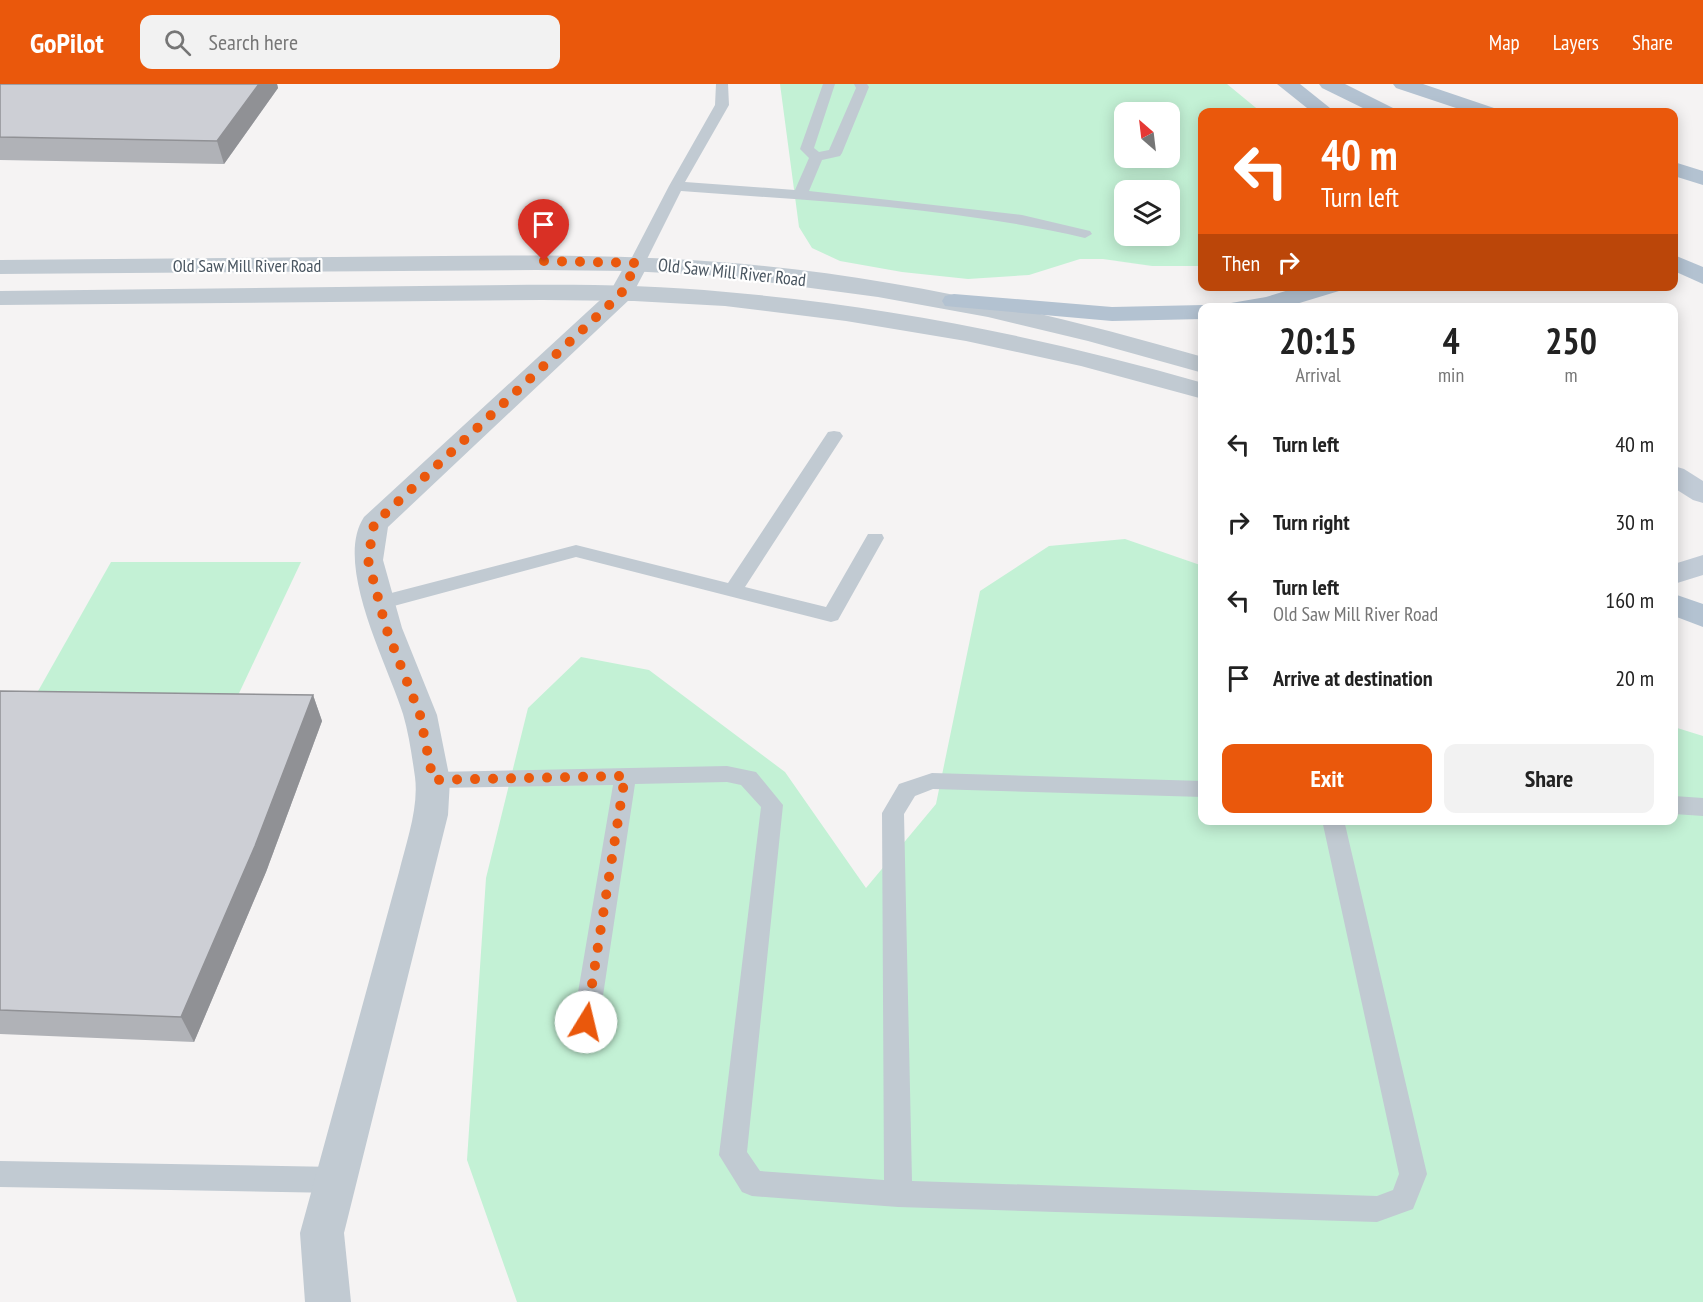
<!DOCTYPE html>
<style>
:root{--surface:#fff;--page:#f2f2f2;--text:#222;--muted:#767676;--accent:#ea580c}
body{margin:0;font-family:"PT Sans Narrow",sans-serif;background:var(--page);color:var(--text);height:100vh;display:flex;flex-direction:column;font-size:22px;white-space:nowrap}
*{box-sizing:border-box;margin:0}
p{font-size:20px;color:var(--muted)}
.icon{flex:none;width:33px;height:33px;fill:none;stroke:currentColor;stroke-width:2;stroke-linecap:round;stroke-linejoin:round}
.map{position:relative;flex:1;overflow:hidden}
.side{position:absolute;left:1198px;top:219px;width:480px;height:522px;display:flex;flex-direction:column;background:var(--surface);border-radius:12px;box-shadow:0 3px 15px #0003}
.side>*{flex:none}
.guide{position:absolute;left:1198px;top:24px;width:480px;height:183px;border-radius:12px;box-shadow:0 3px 15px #0003;background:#ea580c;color:#fff;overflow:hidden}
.needle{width:39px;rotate:332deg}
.controls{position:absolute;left:1114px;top:18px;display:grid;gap:12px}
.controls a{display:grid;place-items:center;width:66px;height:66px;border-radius:12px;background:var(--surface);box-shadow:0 3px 15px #0003;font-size:30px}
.pin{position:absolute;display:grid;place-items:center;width:51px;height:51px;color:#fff;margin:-62px -26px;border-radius:50% 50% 50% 0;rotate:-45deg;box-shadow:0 0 6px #0007}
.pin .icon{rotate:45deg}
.me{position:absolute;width:66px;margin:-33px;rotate:9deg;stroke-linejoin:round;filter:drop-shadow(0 0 4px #0008)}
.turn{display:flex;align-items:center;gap:21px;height:126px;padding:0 24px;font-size:27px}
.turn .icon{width:78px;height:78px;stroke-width:2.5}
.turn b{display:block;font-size:42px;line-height:51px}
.then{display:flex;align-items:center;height:57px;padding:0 24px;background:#0003;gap:12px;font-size:22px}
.eta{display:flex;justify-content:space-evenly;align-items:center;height:102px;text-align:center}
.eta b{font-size:36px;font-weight:800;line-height:42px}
.cta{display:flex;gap:12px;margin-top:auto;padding:12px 24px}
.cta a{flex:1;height:69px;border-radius:12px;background:var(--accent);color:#fff;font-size:24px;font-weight:800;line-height:69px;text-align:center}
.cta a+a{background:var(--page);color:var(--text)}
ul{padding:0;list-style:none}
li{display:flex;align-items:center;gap:18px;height:78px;padding:0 24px}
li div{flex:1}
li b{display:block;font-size:22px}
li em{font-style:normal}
header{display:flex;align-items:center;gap:36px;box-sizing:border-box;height:84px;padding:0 30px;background:var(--accent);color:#fff}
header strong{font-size:28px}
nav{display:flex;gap:33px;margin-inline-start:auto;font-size:21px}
.search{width:420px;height:54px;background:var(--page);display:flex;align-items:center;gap:15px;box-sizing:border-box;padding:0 21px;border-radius:12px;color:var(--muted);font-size:22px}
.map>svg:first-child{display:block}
.green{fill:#c3f1d5;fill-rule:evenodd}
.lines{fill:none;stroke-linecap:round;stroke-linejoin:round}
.service{fill:#c1cad2;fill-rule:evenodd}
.minor{fill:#c1cad2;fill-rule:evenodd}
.tertiary{fill:#c1cad2;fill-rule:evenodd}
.secondary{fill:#c1cbd6;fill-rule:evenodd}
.primary{fill:#b3c2d1;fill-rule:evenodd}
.wall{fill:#b0b2b7}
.shaded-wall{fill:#909195}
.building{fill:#cdcfd5;stroke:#909195;stroke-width:1.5}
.route{stroke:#ea580c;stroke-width:10;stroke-dasharray:0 18}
.labels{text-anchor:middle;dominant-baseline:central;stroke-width:4.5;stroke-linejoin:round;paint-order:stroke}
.far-street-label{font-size:18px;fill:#4a5661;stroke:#fff}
</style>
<header>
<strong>GoPilot</strong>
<div class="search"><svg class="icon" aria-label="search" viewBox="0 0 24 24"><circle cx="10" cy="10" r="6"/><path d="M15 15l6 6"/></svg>Search here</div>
<nav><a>Map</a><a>Layers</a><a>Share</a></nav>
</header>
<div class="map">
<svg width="1703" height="1218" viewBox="0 0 1703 1218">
<rect width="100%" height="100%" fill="#f5f3f3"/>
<g class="green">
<path d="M780,0h447l34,28h-58v154h-51l-49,-7h-23l-51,16 -61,4 -66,-7 -62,-11 -28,-13 -13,-21zM1125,28h45v46h-45zM1125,106h45v46h-45z"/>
<path d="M1125,455l78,27v254h471v-93l29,9v566h-1186l-50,-142 19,-282 42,-170 53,-51 68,13 136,102 81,116 70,-84 44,-213 69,-45z"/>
<path d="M111,478h190l-77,163 -204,-2z"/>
</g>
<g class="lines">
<g class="service">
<path d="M716,0h12l1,21 -44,77 110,8 14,-32 -9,-9 23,-65h12l-21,64 5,4 10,-2 27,-62 -2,-4h13l2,3 -27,66 -2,3 -18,4 -13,31 213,24 68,16 2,3 -7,4c-132,-31 -269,-37 -404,-47l-36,72 -8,5 -5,-2 -3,-3 40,-77 46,-81z"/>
<path d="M834,347l6,1 3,4 -98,151 81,20 42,-73h14l2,4 -46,82 -7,2 -255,-65 -197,53 -7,-2 -3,-5 3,-5 204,-53 152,38 100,-151z"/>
<path d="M727,682l29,6 27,33 -36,347 13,19 124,9 -2,-367 17,-29 33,-11 271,8v16l-270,-8 -18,7 -11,18 8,367 465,15 16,-6 6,-16 -77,-354h22l83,354 -14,35 -36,13 -479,-15 -146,-11 -10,-4 -23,-37 42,-348 -20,-22 -14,-3 -92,2 -36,238 -4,8 -9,3 -9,-3 -4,-8 40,-237 -180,3 -8,-2 -3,-6 3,-6 8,-2z"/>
<path d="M1674,712l29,2v18l-29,-2z"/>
<path d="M0,1077l337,6 10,4 4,9 -4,9 -10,4 -337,-6z"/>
</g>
<path class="minor" d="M637,172l8,2 4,5 -19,36 -242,228 -5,33 19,68 35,87 13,65 -2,35 -104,418 7,69h-46l-5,-69 99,-361c7,-29 20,-64 16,-95 -3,-20 -6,-43 -12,-63 -15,-49 -70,-150 -39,-197l247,-227 18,-32z"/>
<g class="tertiary">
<path d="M443,172c92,-1 184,-1 276,6 164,12 326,49 484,95v16l-115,-32 -100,-24 -110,-20 -156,-21 -93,-5 -93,-1 -536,4v-14z"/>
<path d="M421,202c101,-1 204,-4 305,6 162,14 321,46 477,91v16l-122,-33 -115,-25 -120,-20 -121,-15 -91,-5 -92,-1 -542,5v-14z"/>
</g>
<g class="secondary">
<path d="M1674,382l10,3 19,12v22l-10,-3 -19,-12z"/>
<path d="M1703,471v20l-29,9v-20z"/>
</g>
<g class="primary">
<path d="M1277,0h23l35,28h-23z"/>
<path d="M1319,0h26l48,24 3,4h-25l-49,-24z"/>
<path d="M1393,0h30l71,24 3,4h-29l-72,-24z"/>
<path d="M1674,78l29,9v14l-29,-9z"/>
<path d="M1674,171l29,12v17l-29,-13z"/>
<path d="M1302,202h40l-3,5 -56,17h-55l3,-5 35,-6z"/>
<path d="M954,210l158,13 91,-2 9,3h-9v11l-91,2 -167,-15 -3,-5 3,-5z"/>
<path d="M1674,510l29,10v23l-29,-11z"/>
</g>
</g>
<g class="wall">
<path d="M0,0h277l1,4 -54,76 -224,-4z"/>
<path d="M0,607l313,4 9,26 -56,151 -72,170 -194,-8z"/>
</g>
<g class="shaded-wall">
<path d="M259,0h18l1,4 -54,76 -7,-23z"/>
<path d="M313,611l9,26 -56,151 -72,170 -13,-25z"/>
</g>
<g class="building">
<path d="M0,0h259l-42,57 -217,-4z"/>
<path d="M0,607l313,4 -58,151 -74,171 -181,-7z"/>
</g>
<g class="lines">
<path class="route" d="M544,177l93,2 -16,31 -247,230 -6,36 18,68 34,87 13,65 192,-4 -39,246"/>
</g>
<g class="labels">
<g class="far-street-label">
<text x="247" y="181">Old Saw Mill River Road</text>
<text transform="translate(732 188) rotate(6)">Old Saw Mill River Road</text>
</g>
</g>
</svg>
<div class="controls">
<a><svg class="needle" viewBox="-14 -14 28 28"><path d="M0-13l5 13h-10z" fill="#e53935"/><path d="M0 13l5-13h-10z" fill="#767676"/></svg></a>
<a><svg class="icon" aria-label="layers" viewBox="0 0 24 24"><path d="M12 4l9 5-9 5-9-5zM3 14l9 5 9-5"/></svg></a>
</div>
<div class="pin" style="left:544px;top:177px;background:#d93025"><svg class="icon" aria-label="arrive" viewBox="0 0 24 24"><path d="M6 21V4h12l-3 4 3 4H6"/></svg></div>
<svg class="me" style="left:586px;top:938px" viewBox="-20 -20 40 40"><circle r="19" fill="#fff"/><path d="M0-13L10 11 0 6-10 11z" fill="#ea580c"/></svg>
<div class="guide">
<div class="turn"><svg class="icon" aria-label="left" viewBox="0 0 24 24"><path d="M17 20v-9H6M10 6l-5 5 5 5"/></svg><div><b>40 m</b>Turn left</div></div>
<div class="then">Then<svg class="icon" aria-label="right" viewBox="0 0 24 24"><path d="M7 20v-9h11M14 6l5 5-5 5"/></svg></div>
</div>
<section class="side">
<div class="eta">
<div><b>20:15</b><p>Arrival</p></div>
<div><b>4</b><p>min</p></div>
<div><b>250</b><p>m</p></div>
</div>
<ul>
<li><svg class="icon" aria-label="left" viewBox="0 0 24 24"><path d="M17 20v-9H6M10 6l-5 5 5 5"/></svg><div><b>Turn left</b></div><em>40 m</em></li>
<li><svg class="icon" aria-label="right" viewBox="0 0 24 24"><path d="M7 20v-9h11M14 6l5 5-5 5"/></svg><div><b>Turn right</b></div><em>30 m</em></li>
<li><svg class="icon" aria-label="left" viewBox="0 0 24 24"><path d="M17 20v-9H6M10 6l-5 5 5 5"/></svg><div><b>Turn left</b><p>Old Saw Mill River Road</p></div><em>160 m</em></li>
<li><svg class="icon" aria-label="arrive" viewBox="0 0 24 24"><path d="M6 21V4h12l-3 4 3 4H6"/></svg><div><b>Arrive at destination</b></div><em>20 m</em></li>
</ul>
<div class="cta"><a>Exit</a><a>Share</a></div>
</section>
</div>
